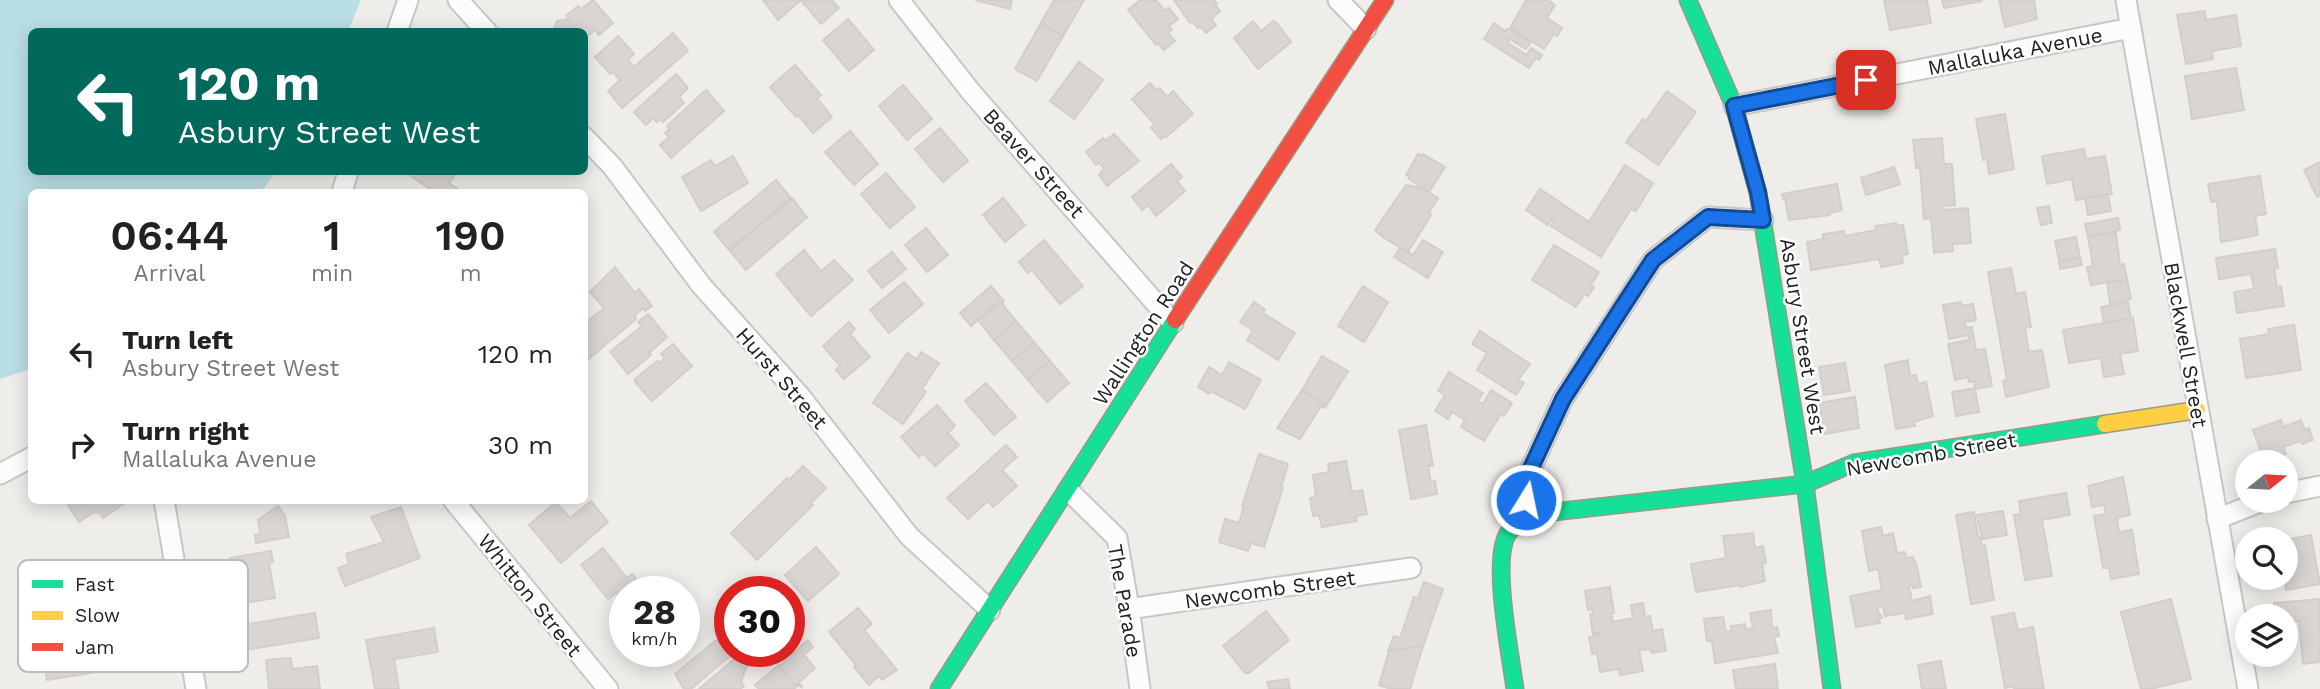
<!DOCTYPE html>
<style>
:root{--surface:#fff;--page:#f2f2f2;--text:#222;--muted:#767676}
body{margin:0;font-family:"Work Sans",sans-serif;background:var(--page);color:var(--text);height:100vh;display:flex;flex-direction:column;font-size:26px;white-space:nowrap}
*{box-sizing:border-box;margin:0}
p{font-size:23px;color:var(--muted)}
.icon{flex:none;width:38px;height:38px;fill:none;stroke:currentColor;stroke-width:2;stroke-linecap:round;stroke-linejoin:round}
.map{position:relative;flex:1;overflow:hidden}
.side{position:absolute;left:28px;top:189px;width:560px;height:315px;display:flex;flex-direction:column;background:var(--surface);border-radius:10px;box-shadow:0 4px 18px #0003}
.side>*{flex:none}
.hud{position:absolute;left:28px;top:28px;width:560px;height:147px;border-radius:10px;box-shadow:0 4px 18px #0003;background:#00695c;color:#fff;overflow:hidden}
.needle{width:46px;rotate:72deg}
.tools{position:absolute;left:2235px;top:450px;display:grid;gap:14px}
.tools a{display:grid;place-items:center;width:63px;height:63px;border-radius:50%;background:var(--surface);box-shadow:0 4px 18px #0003;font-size:35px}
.speed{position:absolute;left:609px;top:576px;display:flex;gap:14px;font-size:35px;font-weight:700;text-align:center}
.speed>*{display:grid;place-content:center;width:91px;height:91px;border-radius:50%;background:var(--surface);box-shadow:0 4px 18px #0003;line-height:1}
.speed small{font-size:18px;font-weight:400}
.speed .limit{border:10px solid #d22;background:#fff;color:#111}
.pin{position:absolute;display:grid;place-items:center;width:60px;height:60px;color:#fff;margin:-30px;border-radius:14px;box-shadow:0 4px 10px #0006}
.me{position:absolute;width:77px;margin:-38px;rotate:10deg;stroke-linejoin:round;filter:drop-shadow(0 0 5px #0008)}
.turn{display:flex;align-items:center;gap:24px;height:147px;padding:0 35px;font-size:32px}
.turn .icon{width:91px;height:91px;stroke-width:2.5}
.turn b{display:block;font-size:49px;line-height:60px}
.eta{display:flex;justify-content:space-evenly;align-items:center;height:119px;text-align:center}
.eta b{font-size:42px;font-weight:600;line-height:49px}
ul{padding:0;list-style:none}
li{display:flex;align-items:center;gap:21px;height:91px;padding:0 35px}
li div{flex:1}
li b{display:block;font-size:26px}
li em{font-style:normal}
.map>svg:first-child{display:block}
.water{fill:#badee5}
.building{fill:#d8d5d3;stroke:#d3cecb;stroke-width:2}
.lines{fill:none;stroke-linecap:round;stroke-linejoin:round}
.street-casing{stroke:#c8c7c6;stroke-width:23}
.fast-casing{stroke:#9a9a80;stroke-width:19}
.slow-casing{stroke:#9a9a80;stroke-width:19}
.jam-casing{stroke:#9a9a80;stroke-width:19}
.street{stroke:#fdfcfc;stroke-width:19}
.fast{stroke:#16e098;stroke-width:16}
.slow{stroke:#ffcf43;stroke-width:16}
.jam{stroke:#f24e42;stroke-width:16}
.route-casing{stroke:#114b97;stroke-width:18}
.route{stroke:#1a73e8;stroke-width:12}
.labels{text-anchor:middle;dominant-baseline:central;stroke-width:5;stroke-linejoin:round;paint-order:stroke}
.street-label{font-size:21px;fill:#212121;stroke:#fff}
.key{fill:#fff;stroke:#bcbcbc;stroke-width:2}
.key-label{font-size:19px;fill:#212121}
</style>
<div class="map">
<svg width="2320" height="689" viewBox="0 0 2320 689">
<rect width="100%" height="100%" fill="#efedea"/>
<path class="water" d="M0,0h361l-13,31 -316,1v140h244l-15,20h-229l-1,177 -31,10z"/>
<g class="building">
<path d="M593,0l20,23 -14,12 -4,-5 -11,9v-7h-31l4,-11 12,-2 -2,-4 11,-9 3,3z"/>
<path d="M763,0h69l7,8 -18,16 -20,-24 -23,20z"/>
<path d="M975,0h37l-2,9z"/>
<path d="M1054,0h30l-21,36 -22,-13z"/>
<path d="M1140,0h16l9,11 4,-3 9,11 -9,7 3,4 -4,3 7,8 -11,9 -6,-7 -2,2 -28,-35z"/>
<path d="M1174,0h40l3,4 -2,1 5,6 -9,8 5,6 -10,8 -6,-7 -2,2 -6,-7 -2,2z"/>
<path d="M1526,0h22l7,5 -8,13 15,10 -5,8 -3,-2 -10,15 -34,-21z"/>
<path d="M1884,0h43l4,23 -41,7z"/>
<path d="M1942,0h40v1l-38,7z"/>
<path d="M1999,0h35l3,19 -32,8z"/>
<path d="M2205,11l1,9 30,-5 5,31 -29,5 1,8 -27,5 -9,-49z"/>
<path d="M848,19l26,31 -25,21 -26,-31z"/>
<path d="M1253,21l8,10 12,-10 4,2 14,19 -33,27 -24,-31z"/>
<path d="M1041,23l22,13 -26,45 -22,-12z"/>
<path d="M1494,23l11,8 2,-2 6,2 18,11 -5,7 -18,-11 1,6 18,11 4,-7 11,7 -3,5 -3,-2 -7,10 -45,-29z"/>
<path d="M673,33l15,18 -66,57 -14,-17 12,-11 -7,-8 -3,2 -15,-17 23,-21 16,18 -6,5 6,8z"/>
<path d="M1079,62l24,18 -29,39 -24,-18z"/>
<path d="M795,65l26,30 -4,3 15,19 -19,16 -15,-18 -2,2 -26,-30z"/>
<path d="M2236,68l8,42 -52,9 -7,-43z"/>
<path d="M676,74l12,14 -9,9 5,6 -21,19 -3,-3 -3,3 -4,-4 -7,7 -12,-13z"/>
<path d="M1150,83l6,7 4,-2 7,9 6,-6 20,23 -27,23 -2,-1 -3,3 -10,-11 4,-3 -23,-26z"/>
<path d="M903,85l29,34 -25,21 -28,-34z"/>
<path d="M706,90l18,21 -53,47 -11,-13 9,-8 -4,-4 4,-4 -2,-3z"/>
<path d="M1667,91l29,21 -38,53 -32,-23 17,-23 3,2z"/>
<path d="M2005,114l9,55 -25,5 -2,-15 -4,1 -7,-41z"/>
<path d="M940,128l28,33 -25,21 -28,-33z"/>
<path d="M850,131l28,33 -24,21 -29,-33z"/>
<path d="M1114,134l25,27 -32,25 -8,-11 5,-7 -5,-5 -3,2 -10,-13 17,-14 2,3z"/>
<path d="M1942,138l2,26h8l3,41 -12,1v4l25,-2 3,35 -19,1 1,7 -19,2 -3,-35 -7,1 -4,-51h-4l-3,-28z"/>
<path d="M2084,149l2,10 19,-3 7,38 -36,6 -4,-21 -25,5 -5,-28z"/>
<path d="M1418,154l4,2 1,-2 22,13 -16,25 -20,-13 1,-2 -4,-2z"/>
<path d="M733,156l15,27 -47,28 -19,-34 29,-17 4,6z"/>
<path d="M2320,162v34l-3,1 -13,-27z"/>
<path d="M1171,164l11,13 -5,4 8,10 -29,25 -8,-11 -6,5 -10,-13z"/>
<path d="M1625,165l28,18 -17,28 -5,-2 -30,48 -50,-31 3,-4 -3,-2 -3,5 -22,-15 14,-21 49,33z"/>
<path d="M1894,167l6,17 -34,11 -5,-17z"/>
<path d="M414,172h43l-8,11 13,9h-28l-23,-16z"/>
<path d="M886,173l29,34 -25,21 -29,-34z"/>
<path d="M2260,176l6,38 -11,2 3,19 -37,7 -4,-41 -6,1 -3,-18z"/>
<path d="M776,180l15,18 -62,52 -15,-18z"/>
<path d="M1837,184l5,26 -12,3v2l-41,5 -4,-21h-2l-1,-5z"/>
<path d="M1406,185l15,3 17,10 -9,15 2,2 -23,37 -24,-14 -9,-8z"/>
<path d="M2108,194l3,17 -23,4 -3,-17z"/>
<path d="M792,198l15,19 -61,53 -16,-19z"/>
<path d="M1003,198l22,27 -20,17 -22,-27z"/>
<path d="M2049,206l3,17 -11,2 -4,-17z"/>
<path d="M2118,218l2,12 -32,7 -3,-13z"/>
<path d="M1896,223l1,3 6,-1 5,29 -6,1 1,8 -22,4 -2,-8 -68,11 -4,-28 16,-3v-5l21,-3 1,5 31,-6 -1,-4z"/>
<path d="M926,228l22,27 -21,17 -22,-27z"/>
<path d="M2116,232l4,33 4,-1 3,15 -36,6 -4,-18 6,-1 -5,-29z"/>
<path d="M2076,237l4,21 -21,3 -4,-20z"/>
<path d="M1044,240l39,46 -23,18 -28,-34 -4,3 -9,-11z"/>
<path d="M1423,240l20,12 -15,26 -34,-21 6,-9 13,7z"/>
<path d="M1554,245l45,27 -8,13 3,2 -6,9 -4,-2 -8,13 -44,-27z"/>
<path d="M2275,249l3,19 -4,1 3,18 4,-1 3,20 -47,7 -3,-21 20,-3 -3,-15 -32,5 -3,-21z"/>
<path d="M804,250l17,21 13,-11 19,20 -42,36 -35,-42z"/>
<path d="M892,252l14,17 -24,19 -14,-17z"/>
<path d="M2080,258l2,7 -22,4 -1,-8z"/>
<path d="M615,267l20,26 4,-4 13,17 -7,5 -2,-3 -9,8 2,3 -51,43 -1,-29 5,-3 -5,-6 20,-16 -14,-16z"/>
<path d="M2011,268l5,26 9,-2 6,35 -6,1 4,24 13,-2 7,37 -43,10 -3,-16 4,-1 -19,-108z"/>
<path d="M2127,279l4,20 -21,4 -3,-20z"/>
<path d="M904,282l19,22 -34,29 -19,-23z"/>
<path d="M991,286l13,15 -2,3 -2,-3 -29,25 -11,-13z"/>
<path d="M1363,286l25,16 -24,40 -26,-16z"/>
<path d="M1000,301l16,20 -22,19 -16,-20z"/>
<path d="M1254,302l11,7 -2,4 32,20 -17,27 -31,-20 6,-10 -13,-8z"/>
<path d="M1961,302v4l12,-2 3,16 -11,2 1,6 6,-1 4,23 9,-1 7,37 -17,3 4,23 -23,4 -4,-24 23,-4 -1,-7 -5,1 -1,-5 -13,3 -7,-36 21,-4 -1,-5 -19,4 -6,-34z"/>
<path d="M2128,302l3,17 -27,4 -3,-16z"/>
<path d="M648,314l19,23 -18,16 2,2 -23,19 -18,-22 32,-26 -4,-4z"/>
<path d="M2133,318l5,33 -18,3 4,20 -20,3 -3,-19 -32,5 -6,-33z"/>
<path d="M1016,321l18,21 -22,19 -18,-21z"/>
<path d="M849,322l6,7 -5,5 20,23 -26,22 -8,-9 4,-4 -17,-20z"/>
<path d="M2294,325l7,45 -55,8 -6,-39 29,-5 -1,-5z"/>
<path d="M1480,331l50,33 -12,16 6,3 -8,12 -39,-25 10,-17 -15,-9z"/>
<path d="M1034,342l16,19 -22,19 -16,-19z"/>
<path d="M673,344l19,22 -40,35 -17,-19v-3l22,-18 2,2 6,-5 -4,-4z"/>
<path d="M921,352l18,11 -17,26 4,3 -23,32 -30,-21 34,-50 10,6z"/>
<path d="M1322,356l26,15 -22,35 -24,-16z"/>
<path d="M1908,360l2,16 6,-1 2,9 8,-2 7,34 -19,6 1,4 -19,3 -11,-64z"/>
<path d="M1050,361l19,22 -22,19 -19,-22z"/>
<path d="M1229,362l32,18 -16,29 -34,-18 -2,3 -11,-7 11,-20 13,8z"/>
<path d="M1845,363l5,28 -26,4 -5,-28z"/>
<path d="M1449,372l34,21 -5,8 5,3 8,-14 21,13 -8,13 -3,-2 -17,27 -23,-14 4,-7 -13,-8 -4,7 -13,-8 10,-16 -7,-4z"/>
<path d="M986,383l30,34 -22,18 -29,-34z"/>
<path d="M1302,390l24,16 -2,2 -3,-2 -21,33 -23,-11z"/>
<path d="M1855,397l4,31 -35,6 -5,-31z"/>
<path d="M937,405l18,21 -7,7 11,12 -24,21 -12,-13 -4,4 -18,-20z"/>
<path d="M2281,420l2,7 18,-7 4,10 4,-2 4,12 -11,4 -1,-3 -18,6 3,7 -14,5 -3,-7 -7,2 -9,-24z"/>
<path d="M1426,425l7,41h-5l3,16 4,-1 2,13 -26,5 -12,-69z"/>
<path d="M1006,445l11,12 -15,13 15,16 -24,21 -5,-6 -20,18 -21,-21z"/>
<path d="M1259,454l29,10 -7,24h2l-19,59 -13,-4 -3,8 -29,-9 6,-23 14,4 5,-17h-2z"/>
<path d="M1346,461l6,31 10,-2 5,24 -11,2 1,5 -35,6 -3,-12 -6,1 -3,-18 6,-1 -3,-22 16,-3 -1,-8z"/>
<path d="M803,466l23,22 -15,15 2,2 -56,55 -26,-27 56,-55 2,2z"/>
<path d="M2123,477l7,38 -13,3 2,14 13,-2 7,44 -28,5 -2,-11h-6l-9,-52 12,-2 -2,-9 -12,2 -4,-21z"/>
<path d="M2066,493l4,22 -28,5 10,56 -27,4 -11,-65 7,-1 -2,-13z"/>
<path d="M65,500h58l2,3 -22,15 -3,-5 -6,-1 -15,10z"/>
<path d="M591,501l17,21 -47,41 -32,-38 27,-23 14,16z"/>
<path d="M278,506l7,10 4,21 -33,6 -1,-8 5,-1 -2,-14z"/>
<path d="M401,507l19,51 -75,28 -7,-18 11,-4 -3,-10 38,-12 -13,-25z"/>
<path d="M2003,511l4,24 -25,4 -5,-24z"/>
<path d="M1974,512l4,25h2l2,9 3,-1 9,55 -23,4 -15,-89z"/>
<path d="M1881,527l2,9 10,-3 4,20 8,-1 1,6 7,-1 4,9 4,21 -8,1v-3l-4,1 3,15 18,-5 3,18 -27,5 -1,-6 -20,3 -2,-10 -6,1 2,8h2l1,3h-3l1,5 -24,4 -6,-31 32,-6 -4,-21 -9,2 -7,-40z"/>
<path d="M1753,533l2,15 8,-2 3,17 -4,1 3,17 -25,6v-2l-44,7 -5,-28 35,-6 -3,-22z"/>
<path d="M2311,535l9,49 -34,6 -2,-12h2v-38z"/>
<path d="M816,547l23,27 -31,27 -23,-26z"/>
<path d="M603,548l24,30 5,-4 8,10 -9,8h-6v4l-4,3 -5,-6 -8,6 -27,-34z"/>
<path d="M271,551l2,11 -4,1 6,35 -37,6 -4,-17 12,-2 -2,-10 -11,2 -3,-19z"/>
<path d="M1424,582l19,7 -20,57 -35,5 6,-15 6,2 14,-41 4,1z"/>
<path d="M1610,587l4,26h-3l2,9 20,-4 -2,-13 12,-2 2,14 5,-1 3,15 9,-2 4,22 -14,2 -3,-4 -10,1 4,21 -23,4 -1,-6 -19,3 -3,-19 -5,1 -3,-17 10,-2v-2l-6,1 -3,-19 3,-1 -1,-5 -4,1 -3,-19z"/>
<path d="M2171,599l20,80 -40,10h-10l-20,-77z"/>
<path d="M2320,599v63l-17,2 -4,-43 -13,1v-6h-11l-1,-13z"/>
<path d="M858,608l14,16 -8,6 33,40 -15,10 -3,-4 -10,9 -15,-18 2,-2 -27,-33z"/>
<path d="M1771,610l1,18 5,-1 2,9 -5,1 4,16 -63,10 -3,-22h-5l-3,-22 19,-2 3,15 6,-1 -1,-5 14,-2 1,5 7,-1 -3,-15z"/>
<path d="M1266,611l23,29 -40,33h-4l-22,-27z"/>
<path d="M315,613l4,25 -80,13 -4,-25z"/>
<path d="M2014,613l4,17 15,-3 11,62h-30l-1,-3 -8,2 -13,-71z"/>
<path d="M124,614l7,32h-2l2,12 -11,2 1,8 -74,12 -5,-28 47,-8 -3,-24z"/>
<path d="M434,628l4,24 -44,7 5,30h-24l-9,-49z"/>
<path d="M730,639v12h6l-45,38h-7l-9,-15 40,-33z"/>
<path d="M808,640l5,7 -9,8 11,13 -20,18 -17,-19z"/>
<path d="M1423,646l-13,43h-19l-12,-4 10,-34z"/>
<path d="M740,654l8,9 -7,19 3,4 -4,3h-41z"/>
<path d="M291,658l1,11 25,-3 3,23h-51l-3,-29z"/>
<path d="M1941,661l5,28h-24l-4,-24z"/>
<path d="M1775,664l3,25h-42l-3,-19z"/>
<path d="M779,665l16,21 4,-3 4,5 -5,-3 -4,4h-35l-4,-4z"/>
<path d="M1288,679l2,10h-21l-2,-7z"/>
</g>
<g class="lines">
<defs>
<g id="street">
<path d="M458,0l29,32"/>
<path d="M899,0l72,92 202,231"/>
<path d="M1338,0l28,29"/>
<path d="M2126,0l122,689"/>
<path d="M397,32l11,-32"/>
<path d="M1734,106l397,-78"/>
<path d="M584,137l28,29 89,119 100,112 108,139 81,74"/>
<path d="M342,192l6,-20"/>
<path d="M0,474l32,-17"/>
<path d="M1068,490l49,48 13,76 10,75"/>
<path d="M2286,493l34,-7"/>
<path d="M164,500l32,189"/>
<path d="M453,500l155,189"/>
<path d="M1527,518l-2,-37 38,-82 90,-139 55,-43 55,3"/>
<path d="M2217,519l48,-19"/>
<path d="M1128,609l283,-41"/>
</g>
<g id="fast">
<path d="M1688,0l46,106 24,87 47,291 27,205"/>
<path d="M939,689l236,-369"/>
<path d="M1515,689c-4,-32 -25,-133 -6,-157 10,-13 29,-16 44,-20l252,-28 49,-21 251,-39"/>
</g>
<path id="slow" d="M2105,424l92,-14"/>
<path id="jam" d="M1175,320l210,-320"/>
</defs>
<use href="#street" class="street-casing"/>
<use href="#fast" class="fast-casing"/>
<use href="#slow" class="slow-casing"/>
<use href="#jam" class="jam-casing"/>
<use href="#street" class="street"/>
<use href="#fast" class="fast"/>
<use href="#slow" class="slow"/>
<use href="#jam" class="jam"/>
</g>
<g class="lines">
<defs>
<path id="route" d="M1526,500l-1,-19 38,-82 60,-93 30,-46 55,-43 55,3 -5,-28 -24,-86 132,-26"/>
</defs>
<use href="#route" class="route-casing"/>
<use href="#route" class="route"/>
</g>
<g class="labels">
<g class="street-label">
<text transform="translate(2015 51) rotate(-11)">Mallaluka Avenue</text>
<text transform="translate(1034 163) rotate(48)">Beaver Street</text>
<text transform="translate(1143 333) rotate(-57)">Wallington Road</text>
<text transform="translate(1803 336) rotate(81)">Asbury Street West</text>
<text transform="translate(2186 345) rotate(80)">Blackwell Street</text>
<text transform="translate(782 378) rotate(49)">Hurst Street</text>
<text transform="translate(1931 454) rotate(-10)">Newcomb Street</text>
<text transform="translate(1270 589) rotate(-8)">Newcomb Street</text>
<text transform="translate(530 595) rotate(51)">Whitton Street</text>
<text transform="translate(1125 601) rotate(80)">The Parade</text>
</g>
</g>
<rect x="18" y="560" width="230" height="112" rx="10" class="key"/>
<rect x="32" y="580" width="31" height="8" fill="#16e098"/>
<rect x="32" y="611" width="31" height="9" fill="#ffcf43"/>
<rect x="32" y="643" width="31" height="8" fill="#f24e42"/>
<g class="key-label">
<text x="75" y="591">Fast</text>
<text x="75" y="622">Slow</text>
<text x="75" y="654">Jam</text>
</g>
</svg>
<div class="tools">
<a><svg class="needle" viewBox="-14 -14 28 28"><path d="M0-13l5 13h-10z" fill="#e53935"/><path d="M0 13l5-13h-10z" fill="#767676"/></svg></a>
<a><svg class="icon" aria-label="search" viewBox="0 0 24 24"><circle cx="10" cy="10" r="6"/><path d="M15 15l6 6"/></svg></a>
<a><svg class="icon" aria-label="layers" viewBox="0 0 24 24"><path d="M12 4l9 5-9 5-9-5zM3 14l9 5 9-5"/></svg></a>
</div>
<div class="speed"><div>28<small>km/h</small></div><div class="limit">30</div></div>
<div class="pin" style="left:1866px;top:80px;background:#d93025"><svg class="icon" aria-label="arrive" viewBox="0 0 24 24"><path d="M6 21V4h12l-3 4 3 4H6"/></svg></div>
<svg class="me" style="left:1526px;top:500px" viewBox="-20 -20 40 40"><circle r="17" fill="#1a73e8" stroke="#fff" stroke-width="3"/><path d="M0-11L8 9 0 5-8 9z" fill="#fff"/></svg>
<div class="hud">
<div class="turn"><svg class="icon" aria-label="left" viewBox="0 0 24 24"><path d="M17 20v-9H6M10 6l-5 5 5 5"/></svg><div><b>120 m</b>Asbury Street West</div></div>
</div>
<section class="side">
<div class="eta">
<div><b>06:44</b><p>Arrival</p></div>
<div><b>1</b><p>min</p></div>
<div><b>190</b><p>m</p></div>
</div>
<ul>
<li><svg class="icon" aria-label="left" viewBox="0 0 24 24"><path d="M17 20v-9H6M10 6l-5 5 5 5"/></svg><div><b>Turn left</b><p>Asbury Street West</p></div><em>120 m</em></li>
<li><svg class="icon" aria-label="right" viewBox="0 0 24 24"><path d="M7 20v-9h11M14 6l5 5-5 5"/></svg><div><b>Turn right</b><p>Mallaluka Avenue</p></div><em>30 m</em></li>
</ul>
</section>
</div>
